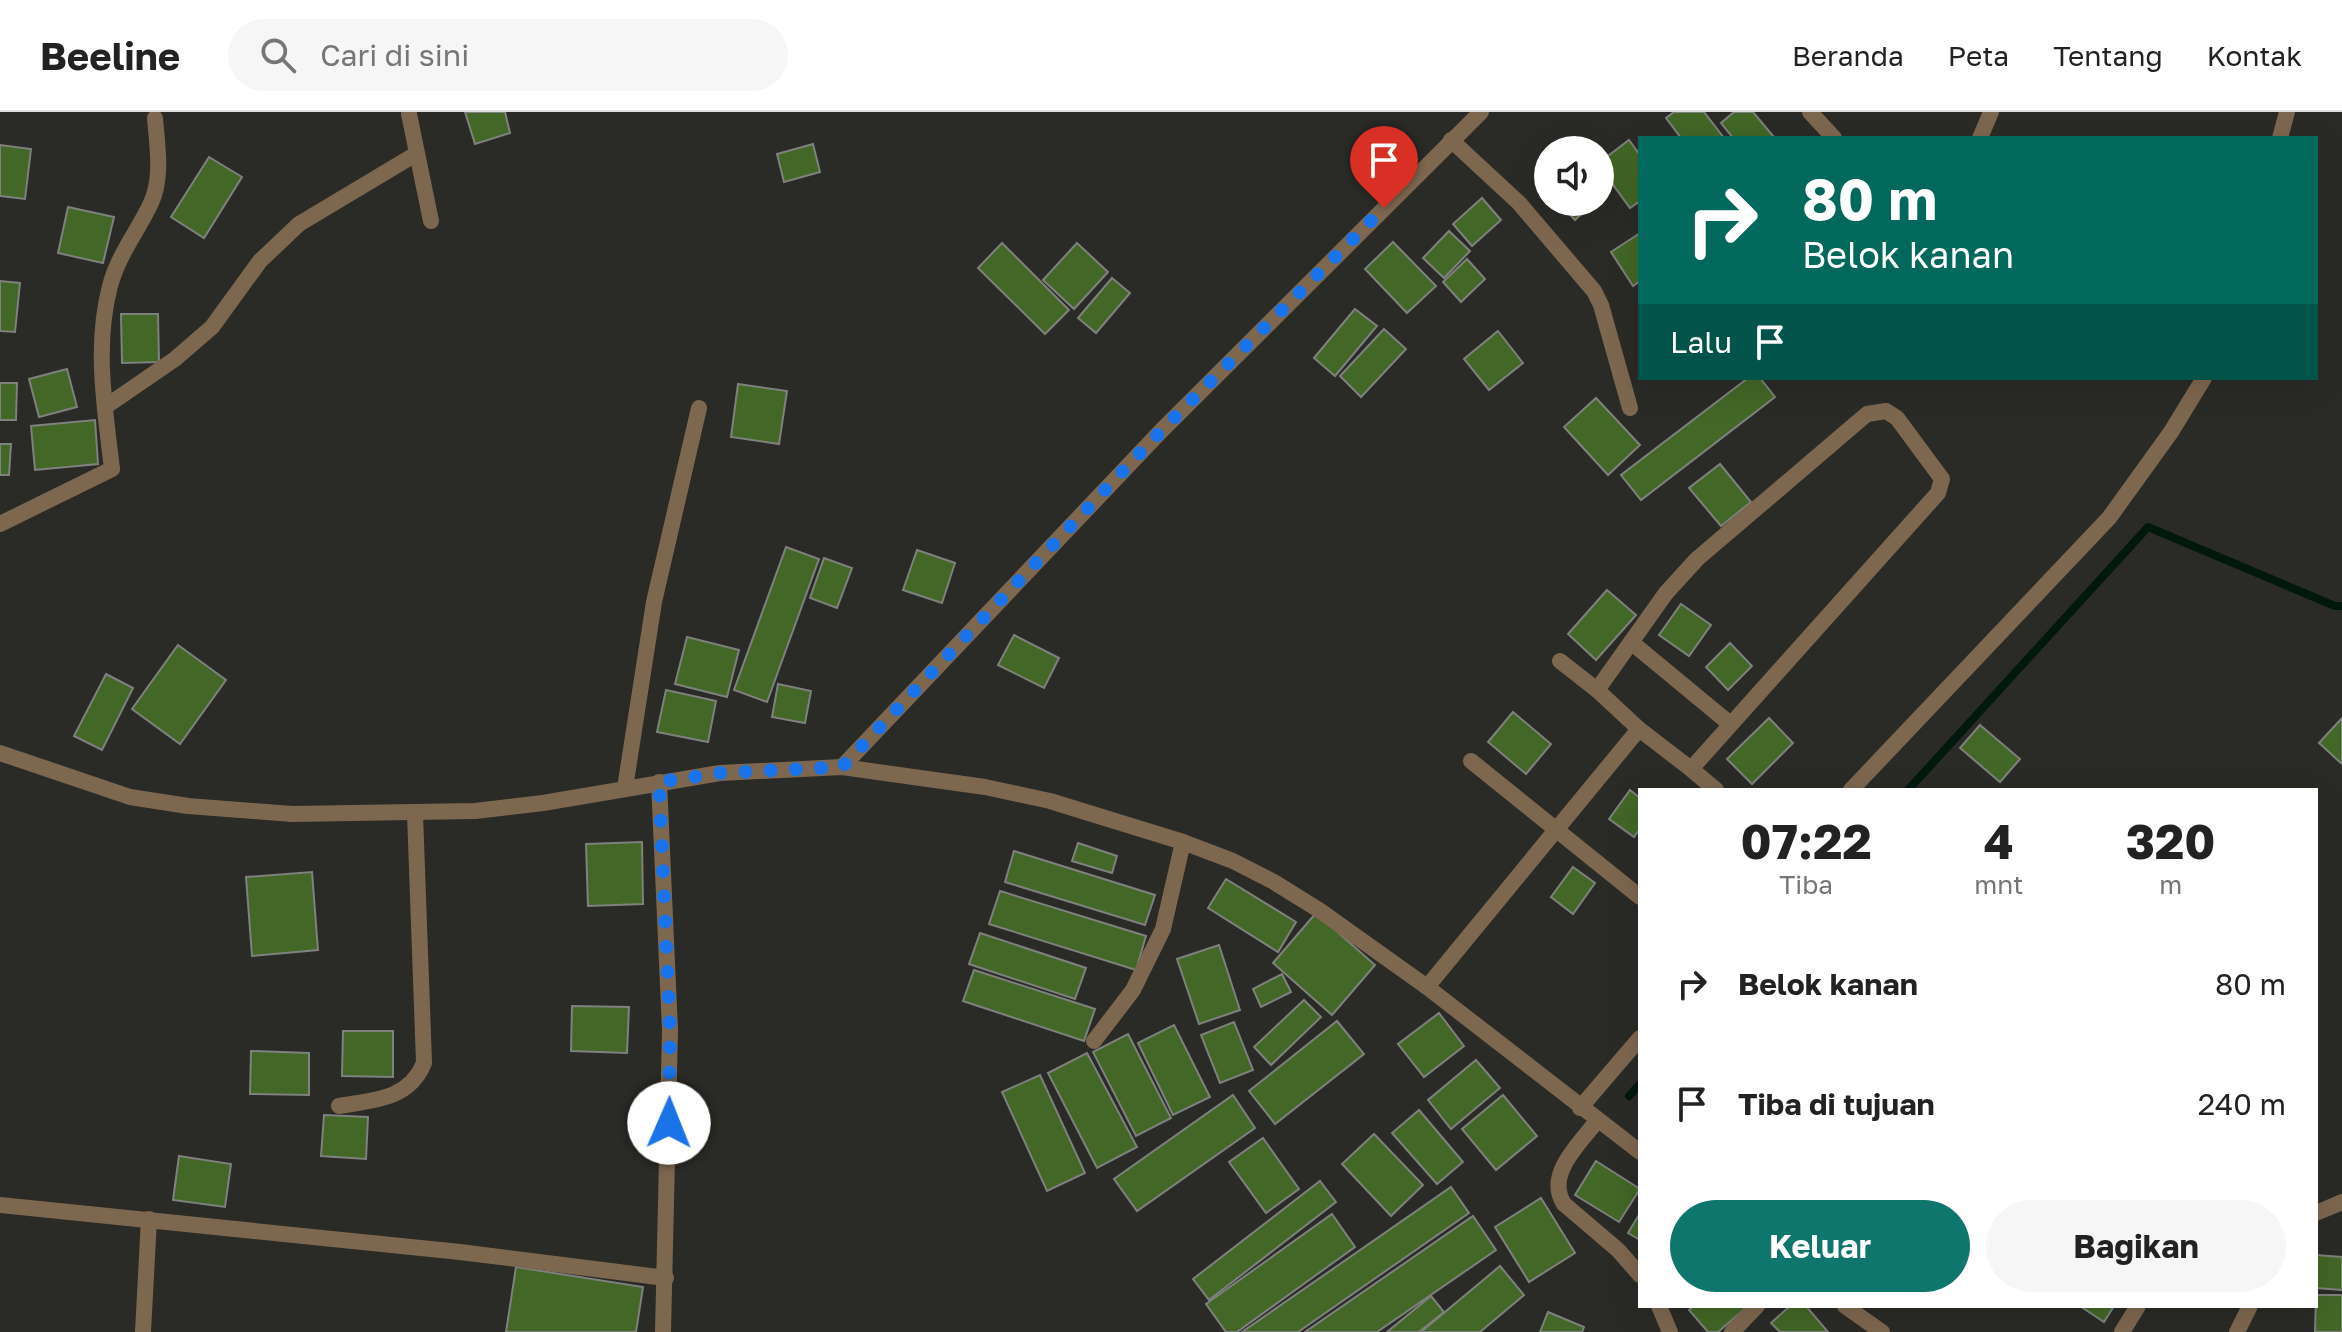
<!DOCTYPE html>
<html lang="id">
<style>
:root{--surface:#fff;--page:#f6f6f6;--text:#222;--muted:#767676;--line:#e0e0e0;--accent:#0f766e}
body{margin:0;font-family:"Golos Text",sans-serif;background:var(--page);color:var(--text);height:100vh;display:flex;flex-direction:column;font-size:30px;white-space:nowrap}
*{box-sizing:border-box;margin:0}
p{font-size:26px;color:var(--muted)}
.icon{flex:none;width:44px;height:44px;fill:none;stroke:currentColor;stroke-width:2;stroke-linecap:round;stroke-linejoin:round}
.map{position:relative;flex:1;overflow:hidden}
.sheet{position:absolute;left:1638px;top:676px;width:680px;height:520px;display:flex;flex-direction:column;background:var(--surface);border-radius:0px;box-shadow:0 8px 32px #0002}
.sheet>*{flex:none}
.guide{position:absolute;left:1638px;top:24px;width:680px;height:244px;border-radius:0px;box-shadow:0 8px 32px #0002;background:#00695c;color:#fff;overflow:hidden}
.fabs{position:absolute;left:1534px;top:24px;display:grid;gap:16px}
.fabs a{display:grid;place-items:center;width:80px;height:80px;border-radius:50%;background:var(--surface);box-shadow:0 8px 32px #0002;font-size:40px}
.pin{position:absolute;display:grid;place-items:center;width:68px;height:68px;color:#fff;margin:-82px -34px;border-radius:50% 50% 50% 0;rotate:-45deg;box-shadow:0 0 8px #0007}
.pin .icon{rotate:45deg}
.me{position:absolute;width:88px;margin:-44px;rotate:1deg;stroke-linejoin:round;filter:drop-shadow(0 0 6px #0008)}
.turn{display:flex;align-items:center;gap:28px;height:168px;padding:0 32px;font-size:36px}
.turn .icon{width:104px;height:104px;stroke-width:2.5}
.turn b{display:block;font-size:56px;line-height:68px}
.then{display:flex;align-items:center;height:76px;padding:0 32px;background:#0003;gap:16px;font-size:30px}
.eta{display:flex;justify-content:space-evenly;align-items:center;height:136px;text-align:center}
.eta b{font-size:48px;font-weight:700;line-height:56px}
.primary-button{display:flex;gap:16px;margin-top:auto;padding:16px 32px}
.primary-button a{flex:1;height:92px;border-radius:48px;background:var(--accent);color:#fff;font-size:32px;font-weight:700;line-height:92px;text-align:center}
.primary-button a+a{background:var(--page);color:var(--text)}
ul{padding:0;list-style:none}
li{display:flex;align-items:center;gap:24px;height:120px;padding:0 32px}
li div{flex:1}
li b{display:block;font-size:30px}
li em{font-style:normal}
header{display:flex;align-items:center;gap:48px;box-sizing:border-box;height:112px;padding:0 40px;background:var(--surface);border-bottom:2px solid var(--line)}
header strong{font-size:38px}
nav{display:flex;gap:44px;margin-inline-start:auto;font-size:28px}
.search{width:560px;height:72px;background:var(--page);display:flex;align-items:center;gap:20px;box-sizing:border-box;padding:0 28px;border-radius:44px;color:var(--muted);font-size:30px}
.map>svg:first-child{display:block}
.lines{fill:none;stroke-linecap:round;stroke-linejoin:round}
.stream{stroke:#00180e;stroke-width:8}
.building{fill:#426726;stroke:#7f817e;stroke-width:2}
.minor{stroke:#7e674f;stroke-width:16}
.route{stroke:#1a73e8;stroke-width:14;stroke-dasharray:0 25.2}
</style>
<header>
<strong>Beeline</strong>
<div class="search"><svg class="icon" aria-label="search" viewBox="0 0 24 24"><circle cx="10" cy="10" r="6"/><path d="M15 15l6 6"/></svg>Cari di sini</div>
<nav><a>Beranda</a><a>Peta</a><a>Tentang</a><a>Kontak</a></nav>
</header>
<div class="map">
<svg width="2342" height="1220" viewBox="0 0 2342 1220">
<rect width="100%" height="100%" fill="#2a2a27"/>
<g class="lines">
<g class="stream">
<path d="M1908,678l240,-263 187,79h7"/>
<path d="M1629,984l11,-12"/>
</g>
</g>
<g class="building">
<path d="M465,0h40l5,21 -35,11z"/>
<path d="M1674,0h30l20,26h-43l-15,-20z"/>
<path d="M1734,0h19l21,25 -41,1 -12,-15z"/>
<path d="M1629,28l11,15v46l-10,7 -30,-41v-5z"/>
<path d="M813,32l7,28 -36,10 -7,-28z"/>
<path d="M0,33l31,4 -6,50 -25,-3z"/>
<path d="M209,45l33,20 -38,61 -33,-21z"/>
<path d="M1482,86l19,22 -29,26 -19,-22z"/>
<path d="M1558,90h36l-19,18z"/>
<path d="M68,95l46,10 -11,46 -45,-10z"/>
<path d="M1449,119l21,20 -26,27 -21,-20z"/>
<path d="M1640,121v48l-7,5 -22,-34z"/>
<path d="M1393,130l43,44 -29,27 -42,-44z"/>
<path d="M1002,131l67,67 -24,24 -67,-66z"/>
<path d="M1077,131l31,29 -34,37 -31,-29z"/>
<path d="M1467,147l18,20 -24,23 -18,-20z"/>
<path d="M1112,166l18,15 -34,40 -18,-15z"/>
<path d="M0,169l20,2 -5,49 -15,-1z"/>
<path d="M1355,197l22,17 -42,50 -21,-18z"/>
<path d="M121,202h37l1,48 -37,1z"/>
<path d="M1384,217l22,20 -45,48 -21,-21z"/>
<path d="M1498,219l25,32 -34,27 -25,-31z"/>
<path d="M67,257l10,38 -38,10 -10,-38z"/>
<path d="M1748,266h12l15,19 -134,103 -20,-25z"/>
<path d="M0,271h17l-1,37h-16z"/>
<path d="M738,272l49,7 -8,53 -48,-7z"/>
<path d="M1596,286l44,47 -32,30 -44,-48z"/>
<path d="M95,308l3,44 -63,6 -4,-44z"/>
<path d="M0,332h11l-2,31h-9z"/>
<path d="M1720,352l31,38 -30,24 -32,-38z"/>
<path d="M786,435l33,12 -52,143 -33,-12z"/>
<path d="M917,438l38,13 -13,40 -39,-13z"/>
<path d="M824,446l28,10 -15,40 -27,-10z"/>
<path d="M1607,478l29,25 -40,45 -28,-26z"/>
<path d="M1681,492l30,21 -22,31 -30,-21z"/>
<path d="M1014,523l45,23 -15,30 -46,-23z"/>
<path d="M687,525l52,13 -12,47 -52,-13z"/>
<path d="M1730,531l22,23 -24,24 -22,-23z"/>
<path d="M178,533l48,35 -46,64 -48,-35z"/>
<path d="M106,562l27,14 -31,62 -28,-14z"/>
<path d="M778,572l33,7 -6,32 -33,-6z"/>
<path d="M666,578l50,11 -8,41 -51,-10z"/>
<path d="M1513,600l38,32 -25,30 -38,-32z"/>
<path d="M1769,606l24,25 -41,41 -25,-25z"/>
<path d="M2342,606v46l-23,-21z"/>
<path d="M1980,613l40,34 -20,23 -40,-34z"/>
<path d="M1630,678l10,8v31l-6,8 -25,-18z"/>
<path d="M642,730l1,62 -55,2 -2,-62z"/>
<path d="M1078,731l39,13 -5,17 -40,-12z"/>
<path d="M1014,739l141,44 -10,30 -140,-43z"/>
<path d="M1573,755l22,16 -22,31 -22,-17z"/>
<path d="M312,760l6,78 -66,6 -6,-79z"/>
<path d="M1226,767l70,43 -18,30 -70,-44z"/>
<path d="M1000,779l146,45 -10,34 -147,-46z"/>
<path d="M1316,801l59,52 -43,50 -59,-52z"/>
<path d="M980,821l106,35 -11,31 -106,-35z"/>
<path d="M1219,833l21,65 -41,14 -22,-65z"/>
<path d="M974,858l121,39 -11,32 -121,-40z"/>
<path d="M1282,862l9,18 -30,15 -8,-18z"/>
<path d="M1304,888l17,17 -50,48 -17,-18z"/>
<path d="M572,894l57,1 -2,46 -56,-2z"/>
<path d="M1439,901l25,33 -40,31 -26,-33z"/>
<path d="M1337,909l27,33 -89,70 -26,-33z"/>
<path d="M1234,910l19,48 -33,13 -19,-48z"/>
<path d="M1174,913l36,72 -37,18 -35,-72z"/>
<path d="M343,919h50v46l-51,-1z"/>
<path d="M1128,922l43,84 -35,18 -43,-84z"/>
<path d="M251,939l58,2v42l-59,-1z"/>
<path d="M1087,941l50,94 -40,21 -49,-95z"/>
<path d="M1476,948l24,28 -49,41 -23,-29z"/>
<path d="M1040,963l45,98 -38,18 -45,-99z"/>
<path d="M1233,983l22,33 -118,83 -23,-32z"/>
<path d="M1503,983l34,41 -41,34 -34,-41z"/>
<path d="M1419,998l44,52 -26,22 -45,-51z"/>
<path d="M324,1003l44,2 -2,42 -45,-3z"/>
<path d="M1374,1022l49,51 -32,31 -49,-52z"/>
<path d="M1263,1026l36,51 -33,24 -37,-51z"/>
<path d="M179,1044l52,8 -6,43 -52,-7z"/>
<path d="M1596,1049l44,28 -21,33 -44,-27z"/>
<path d="M1320,1069l16,21 -127,98 -16,-21z"/>
<path d="M1451,1075l18,26 -171,119h-56z"/>
<path d="M1541,1086l34,55 -46,29 -34,-55z"/>
<path d="M1640,1101v27l-12,-7z"/>
<path d="M1332,1102l23,33 -118,85h-11l-20,-28z"/>
<path d="M1473,1104l23,34 -119,82h-72z"/>
<path d="M2316,1143l26,2v33l-26,-2z"/>
<path d="M1500,1154l24,29 -44,37h-59z"/>
<path d="M516,1155l127,20 -7,45h-130z"/>
<path d="M2316,1183h26v37h-27z"/>
<path d="M1431,1184l13,16 -25,20h-32z"/>
<path d="M1693,1194h55l-30,26h-10l-19,-22z"/>
<path d="M1790,1194h16l22,26h-48l-9,-9z"/>
<path d="M2080,1194h34l-10,16z"/>
<path d="M1548,1200l36,15 -2,5h-42z"/>
</g>
<g class="lines">
<g class="minor">
<path d="M1810,0l24,26"/>
<path d="M409,2l22,107"/>
<path d="M1980,26l11,-26"/>
<path d="M2280,26l7,-26"/>
<path d="M1451,28l68,63 75,88 7,14 29,103"/>
<path d="M105,295l70,-48 37,-32 48,-66 39,-37 117,-70"/>
<path d="M0,412l112,-55c-7,-60 -18,-123 -2,-183 8,-31 28,-55 41,-83 12,-26 6,-58 4,-85"/>
<path d="M1631,530l98,81"/>
<path d="M1560,549l37,29"/>
<path d="M0,641l130,44 58,9 104,8 183,-3 68,-8 177,-30 122,-6 143,20 65,14 133,41 50,19 41,21 45,28 108,77 213,165"/>
<path d="M1471,649l169,136"/>
<path d="M842,655l319,-336 320,-319"/>
<path d="M1691,657l25,21"/>
<path d="M659,670l11,248 -7,302"/>
<path d="M625,676l29,-186 45,-194"/>
<path d="M1851,678l258,-272 62,-86 33,-54"/>
<path d="M1427,875l212,-258 -42,-39 69,-97 31,-34 170,-145 19,-3 11,7 45,61 -4,14 -247,276 -52,-40"/>
<path d="M1094,929l39,-51 30,-61 20,-87"/>
<path d="M339,994c34,-6 70,-6 85,-43l-9,-250"/>
<path d="M1580,996l60,-70"/>
<path d="M1597,1009c-18,23 -52,54 -33,83l54,46 22,25"/>
<path d="M0,1093l460,47 206,26"/>
<path d="M2316,1101l26,-11"/>
<path d="M1659,1194l11,26"/>
<path d="M1845,1194l37,26"/>
<path d="M143,1220l6,-113"/>
<path d="M1732,1220l25,-26"/>
<path d="M2122,1220l16,-26"/>
<path d="M2237,1220l13,-26"/>
</g>
</g>
<g class="lines">
<path class="route" d="M669,1011l1,-93 -11,-248 61,-9 122,-6 319,-336 223,-223"/>
</g>
</svg>
<div class="fabs">
<a><svg class="icon" aria-label="sound" viewBox="0 0 24 24"><path d="M4 9h4l5-4v14l-5-4H4zM17 9q2 3 0 6"/></svg></a>
</div>
<div class="pin" style="left:1384px;top:96px;background:#d93025"><svg class="icon" aria-label="arrive" viewBox="0 0 24 24"><path d="M6 21V4h12l-3 4 3 4H6"/></svg></div>
<svg class="me" style="left:669px;top:1011px" viewBox="-20 -20 40 40"><circle r="19" fill="#fff"/><path d="M0-13L10 11 0 6-10 11z" fill="#1a73e8"/></svg>
<div class="guide">
<div class="turn"><svg class="icon" aria-label="right" viewBox="0 0 24 24"><path d="M7 20v-9h11M14 6l5 5-5 5"/></svg><div><b>80 m</b>Belok kanan</div></div>
<div class="then">Lalu<svg class="icon" aria-label="arrive" viewBox="0 0 24 24"><path d="M6 21V4h12l-3 4 3 4H6"/></svg></div>
</div>
<section class="sheet">
<div class="eta">
<div><b>07:22</b><p>Tiba</p></div>
<div><b>4</b><p>mnt</p></div>
<div><b>320</b><p>m</p></div>
</div>
<ul>
<li><svg class="icon" aria-label="right" viewBox="0 0 24 24"><path d="M7 20v-9h11M14 6l5 5-5 5"/></svg><div><b>Belok kanan</b></div><em>80 m</em></li>
<li><svg class="icon" aria-label="arrive" viewBox="0 0 24 24"><path d="M6 21V4h12l-3 4 3 4H6"/></svg><div><b>Tiba di tujuan</b></div><em>240 m</em></li>
</ul>
<div class="primary-button"><a>Keluar</a><a>Bagikan</a></div>
</section>
</div>
